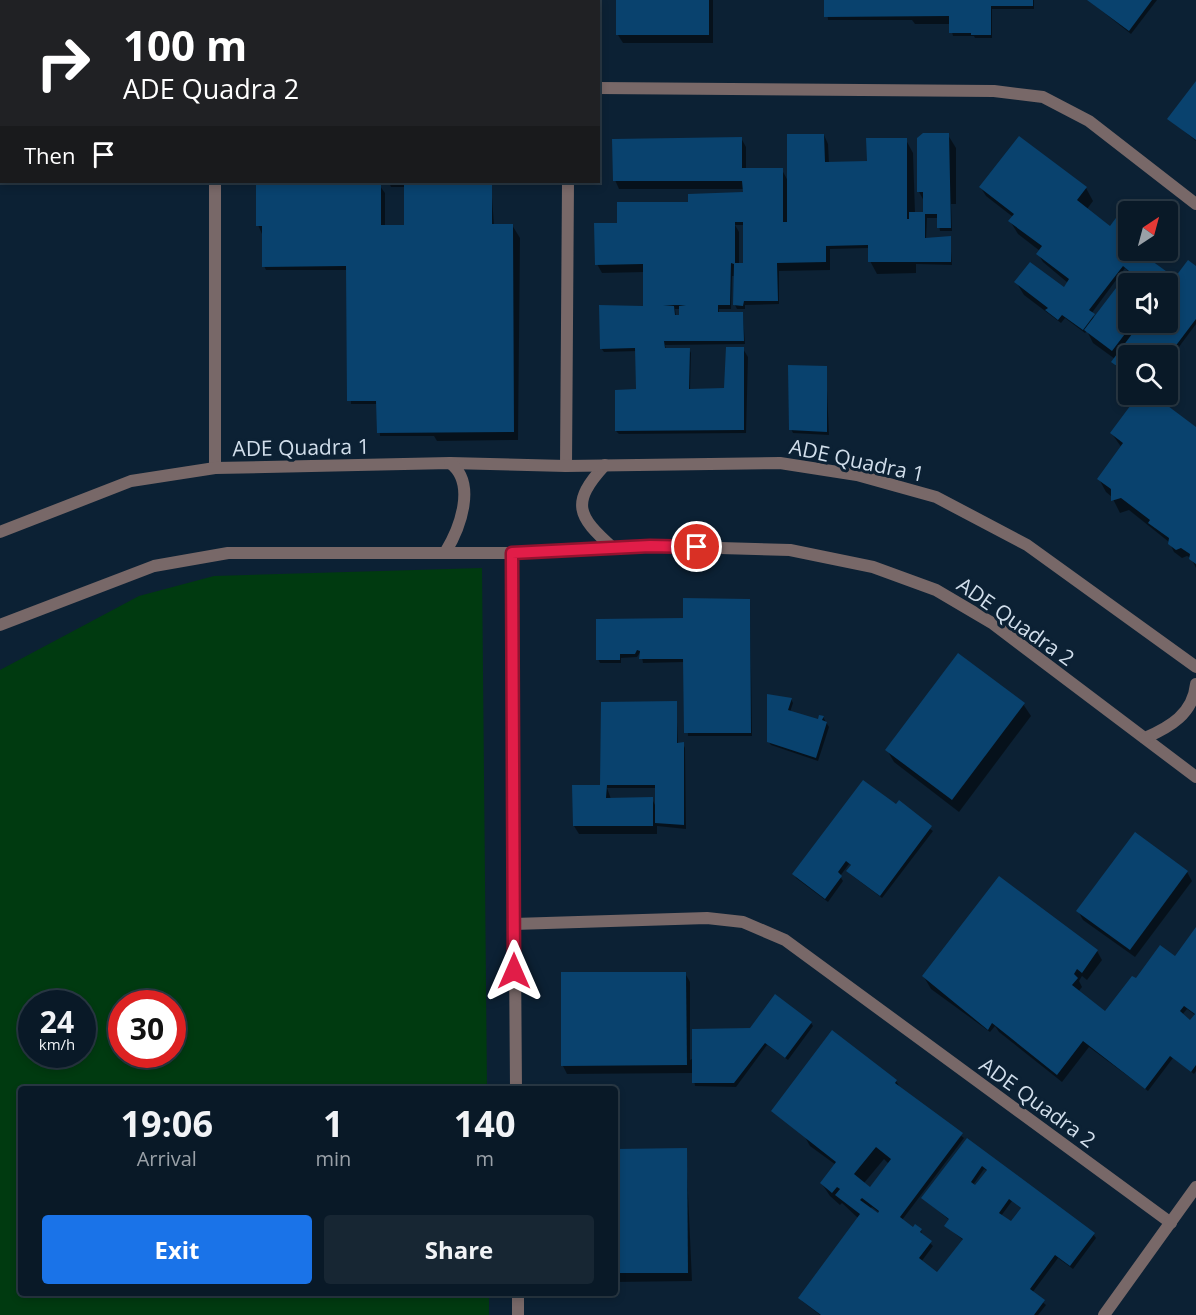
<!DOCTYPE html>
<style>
:root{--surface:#091927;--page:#172633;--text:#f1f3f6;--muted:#99a0a7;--line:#293844;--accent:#1a73e8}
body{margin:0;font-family:"Open Sans",sans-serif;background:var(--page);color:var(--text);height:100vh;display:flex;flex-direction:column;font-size:22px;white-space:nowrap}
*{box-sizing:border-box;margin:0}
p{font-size:20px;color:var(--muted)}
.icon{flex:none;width:33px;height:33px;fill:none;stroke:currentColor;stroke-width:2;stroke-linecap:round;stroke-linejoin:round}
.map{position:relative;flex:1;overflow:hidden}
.sheet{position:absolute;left:18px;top:1086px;width:600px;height:210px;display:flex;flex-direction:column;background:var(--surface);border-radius:6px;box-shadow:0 3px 9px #0003,0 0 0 2px var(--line)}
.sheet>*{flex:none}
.banner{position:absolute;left:0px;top:0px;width:600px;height:183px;box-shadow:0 3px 9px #0003,0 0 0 2px var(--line);background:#202124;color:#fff;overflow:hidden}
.needle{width:39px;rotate:36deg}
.controls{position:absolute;left:1118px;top:201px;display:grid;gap:12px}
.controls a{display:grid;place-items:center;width:60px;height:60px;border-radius:6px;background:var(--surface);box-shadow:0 3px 9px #0003,0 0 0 2px var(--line);font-size:30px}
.speed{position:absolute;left:18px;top:990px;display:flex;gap:12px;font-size:30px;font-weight:700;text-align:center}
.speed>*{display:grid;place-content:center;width:78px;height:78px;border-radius:50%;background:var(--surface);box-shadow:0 3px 9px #0003,0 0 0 2px var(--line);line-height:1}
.speed small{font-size:15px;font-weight:400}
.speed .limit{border:9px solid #d22;background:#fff;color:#111}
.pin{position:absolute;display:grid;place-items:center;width:51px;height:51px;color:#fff;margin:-26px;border:3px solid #fff;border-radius:50%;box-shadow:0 2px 6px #0007}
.me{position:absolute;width:66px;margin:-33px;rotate:0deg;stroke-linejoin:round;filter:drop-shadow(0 0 4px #0008)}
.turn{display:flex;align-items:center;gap:21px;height:126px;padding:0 24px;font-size:27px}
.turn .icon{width:78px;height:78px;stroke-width:2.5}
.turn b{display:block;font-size:42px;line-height:51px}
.then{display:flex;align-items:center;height:57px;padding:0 24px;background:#0003;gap:12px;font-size:22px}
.eta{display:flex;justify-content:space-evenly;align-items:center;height:102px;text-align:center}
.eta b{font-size:36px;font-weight:700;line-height:42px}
.cta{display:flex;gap:12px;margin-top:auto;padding:12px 24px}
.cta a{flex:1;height:69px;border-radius:6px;background:var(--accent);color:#fff;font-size:24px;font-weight:700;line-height:69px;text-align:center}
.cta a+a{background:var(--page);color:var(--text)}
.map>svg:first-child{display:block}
.green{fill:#003a10;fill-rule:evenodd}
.shadow{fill:#0007;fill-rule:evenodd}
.building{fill:#09426e;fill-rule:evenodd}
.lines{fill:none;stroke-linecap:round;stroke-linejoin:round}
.minor{stroke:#786868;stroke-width:12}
.route-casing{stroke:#92132f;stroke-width:15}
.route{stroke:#e11d48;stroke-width:10}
.labels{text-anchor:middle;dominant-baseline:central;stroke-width:6;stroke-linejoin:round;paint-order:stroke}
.street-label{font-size:21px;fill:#d1deeb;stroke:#0c2134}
</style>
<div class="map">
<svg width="1196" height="1315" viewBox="0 0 1196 1315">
<rect width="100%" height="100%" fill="#0c2134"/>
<path class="green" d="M482,568l5,521h-466v204h468v22h-489v-645l139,-74 75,-20zM32,1004h50v50h-50zM122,1004h50v50h-50z"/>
<g class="shadow">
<rect x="260" y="0" width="252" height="2"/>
<path d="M618,0h95v43h-90l-5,-8z"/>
<path d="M826,0h208v9h-42v29h-17l-1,-2h-21l-3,-12h-35l-3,-4h-84z"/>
<path d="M1088,0h69l-26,34z"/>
<path d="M1196,84v57l-27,-22z"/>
<path d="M824,135l4,9 1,19 37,-1 40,-22 7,13 2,60h9v-12l-5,-9 29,-57 8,13v56h-5l1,27h-12l-2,-13h-11l-1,21 24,-1 2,27 -36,-1v9l-39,1 -7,-13 -1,-13 -39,1v21l-51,1v33l-34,1v4h-8l-2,-4v-29h-3l-1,33h-12v4l24,1 2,30 -80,1 1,4h23l2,4 -1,37h38l15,-41 5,8 -2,76 -127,1 -3,-3 21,-40v-40l-33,1 -3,-4 44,-41v-35l-43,1 -5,-9 22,-40 70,-21 55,-9v-5h-125l-4,-9 126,-42 5,9v22l36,1 6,11zM735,225h9l2,40h-7v-33zM675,309h6v7h-5z"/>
<path d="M285,182h92l8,11v33h22l-2,-39h-14l-2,-5 102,2 3,41h18l8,13 -2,202 -81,1 -3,-5h-54l-2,-32h-27l-4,-134h-81l-2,-4 -2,-32 -4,-9 27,-39z"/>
<path d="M981,188h105l7,13 -6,8 23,19 18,-16v38h20l-5,6 26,19 4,8 23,-16v57l-29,39v-7h-39v19l-13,-10v-6l-22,-16 -6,-12 -2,2 -20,-15 -4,5 -37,-28 -8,-13 48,7 4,-6 -25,-21 -5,-8 2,-3 -22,-17 -8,-13 3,-4 -27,-21zM1125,268l4,4 -34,46 -4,-4zM1128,284h39v38h-39z"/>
<path d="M826,368l3,67 -36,-2 -2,-4z"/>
<path d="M1196,429v139l-5,-10 -4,-2 -5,2 -8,-6 -5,-10 -40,-32 -9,3 -8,-16 -6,-5 -7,-13 23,-31 -10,-14z"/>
<path d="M750,601l2,135h-64l-3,-74 -42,1 -2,-12 -4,6 -16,1v5h-21l-2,-4 87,-39z"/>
<path d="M791,699l2,4 -3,9 29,9 4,-4 6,10 -11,34 -47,-16 -3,-4z"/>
<path d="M676,702l2,42h5l2,4 1,81 -29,-3v8h-78l-5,-8 29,-40zM607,788h49v19l-4,-8h-41z"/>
<path d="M1023,704l8,12 -72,96 -65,-50 -7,-12z"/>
<path d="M896,806l37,25 -51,67 -32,-24 -2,-3 4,-5 -3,-2 -9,12 3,5 -15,21 -32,-24 -2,-4z"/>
<path d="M1135,834l52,38 5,9 -57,76 -52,-37 -5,-9z"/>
<path d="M999,878l98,73 5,9 -15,20 -5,-4 -3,5 3,6 -4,5 27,22 31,-33 39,-23 21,-29v142l-2,3 -21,-16 -25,33 -59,-44 -27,35 -63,-50 -4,-6 -5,6 -59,-43 -7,-12zM1187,1009l8,6 -4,7 -9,-7z"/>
<path d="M685,973l5,9v78l61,-30 60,-7 2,3 -25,34 -21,-15 -31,42 -41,-1 -2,-13 -126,1 -4,-8z"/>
<path d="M896,1081l5,8 63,49 -62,82 11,9 8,1 1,5 11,11 -12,16 16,12 26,-34 -17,-14 6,-13 -4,6 -25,-21 44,-58 126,94 3,4 -23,31 -15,-11 -26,35 14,12 -8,10h-218l-18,-14 -2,-3 59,-79 -17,-16 -2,2 -10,-9 -8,-12 14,-19 -26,-19 -5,-9 -32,-26zM884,1159l5,5 -19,25 -6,-6zM984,1169l4,2 -13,16 -2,-2zM1012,1201l10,8 -11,14 -10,-7zM872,1207l8,6 -2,2 -8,-6z"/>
<path d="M615,1150h71l6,131 -77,1z"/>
</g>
<g class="building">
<rect x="616" y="0" width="93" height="35"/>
<path d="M824,0h209v6h-42v29h-20v-2h-22v-17l-125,1z"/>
<path d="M1087,0h65l-23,31z"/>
<path d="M1196,81v59l-29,-21z"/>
<path d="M923,133h26l2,95h-14v-14h-12v24l26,-2v26h-83v-17l-42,1v16l-49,1 1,38h-34l-1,5 -10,-1 1,-41 -3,-1 -1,42h-12v7h25l1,29h-80l1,7h25l-1,41 35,-1 2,-41h18v83l-129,1v-41l21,-1 -1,-41 -35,1 -1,-44 44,1v-42l-48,1 -1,-42h23v-21h71v-8l55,-2 -1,-11h-129l-1,-42 130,-2v31h41v54h4v-88h37l1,28 42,-1 -1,-23h41v81h2v-7h14v-20h-6v-54zM735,222h8v41h-8zM663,305h23l-7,1v9h-4l-1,-9z"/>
<path d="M1019,136l68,51 -10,13 33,26 20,-27 16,13h-18v38h15l-2,3 29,21 -7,10h-35v38h6l-22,29 -28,-21 45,-59 -6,-5 -34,44 6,4 -12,16 -21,-15 -4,5 -13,-10 3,-2 -34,-26 16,-20 34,25 5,-8 -33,-25 6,-8 -34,-25 6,-7 -35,-27z"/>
<path d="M284,182l97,2v41h23v-43h88v42h21l1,208 -137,1 -1,-32h-29l-1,-135 -84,1v-41h-6v-41l28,-1z"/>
<path d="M1188,260l8,6v53l-28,37h-40v18l-17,-12 30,-40h26v-34z"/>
<path d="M788,365l39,1v66l-38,-2z"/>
<path d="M1139,394h13l44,33v137l-7,-5 1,-5 -9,-6 -5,2 -8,-6 1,-6 -21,-15 2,-3 -29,-22 -10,3v-12l-14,-10 26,-36 -13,-10z"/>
<path d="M683,598l67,1 1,134h-67l-1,-74h-44l1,-8 -3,-1 -2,4h-15v6h-24v-41l87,-1z"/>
<path d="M958,653l67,50 -73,97 -67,-50z"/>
<path d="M767,694l25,4 -4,12 30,9 1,-4 5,1 -2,4 5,2 -11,36 -49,-16z"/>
<path d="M677,701v42l7,-1v83l-29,-2v-38h-48l-1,13 47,-1v29h-80l-1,-41h28l1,-83z"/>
<path d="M863,780l33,24 3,-4 33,26 -52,70 -34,-25 5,-6 -5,-4 -8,11 4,4 -17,23 -33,-25z"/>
<path d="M1135,832l53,39 -58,79 -54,-39z"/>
<path d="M999,876l99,74 -16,23 -5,-4 -3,5 4,4 -6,7 33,26 27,-35 4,2 24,-33 15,11 21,-29v138l-5,7 -21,-16 -25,33 -62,-48 -26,34 -65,-52 -4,7 -66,-54zM1184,1006l11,8 -5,6 -10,-9z"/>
<path d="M561,972h125l1,93 -126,1z"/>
<path d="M775,994l37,28 -27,36 -20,-15 -31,40h-42v-54l58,-1z"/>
<path d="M832,1030l65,50 -2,3 68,50 -63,84 13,10 2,-3 7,5 -2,3 12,9 -13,17 18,14 26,-33 -19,-13 5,-7 -28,-21 46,-60 128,95 -25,33 -15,-11 -25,34 15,11 -11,15h-213l-23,-17 62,-84 -25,-19 5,-6 -3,-2 -5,6 -12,-10 16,-21 -65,-51zM876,1147l15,12 -21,28 -16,-13zM982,1166l5,4 -12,15 -4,-3zM862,1198l17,13 -1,2 -18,-13zM1009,1199l12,9 -10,13 -12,-8z"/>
<path d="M687,1148l1,125h-73v-124z"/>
</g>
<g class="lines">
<g class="minor">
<path d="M569,0v2"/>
<path d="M216,2v-2"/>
<path d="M598,88l396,3 49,6 46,24 107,83"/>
<path d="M605,465c-35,38 -28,51 8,83"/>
<path d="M566,466l2,-284"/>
<path d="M215,468v-286"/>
<path d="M0,532l131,-51 84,-13 235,-5 116,3 214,-3 77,12 79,22 91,48 169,122"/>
<path d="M446,551c14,-23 31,-68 4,-88"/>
<path d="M512,553l4,536"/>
<path d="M0,625l154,-59 74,-13h284l138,-7 140,4 83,17 63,23 56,33 204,154"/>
<path d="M1145,738c25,-11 48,-24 51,-54"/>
<path d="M514,924l193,-6 36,4 42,18 386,283"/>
<path d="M518,1293v22"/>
<path d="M1104,1315l92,-128"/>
</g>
</g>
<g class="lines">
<defs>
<path id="route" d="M514,971l-2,-418 138,-7 47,1"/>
</defs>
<use href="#route" class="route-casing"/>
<use href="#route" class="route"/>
</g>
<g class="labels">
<g class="street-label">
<text transform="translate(301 447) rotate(-1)">ADE Quadra 1</text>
<text transform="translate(857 460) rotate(12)">ADE Quadra 1</text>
<text transform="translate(1016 621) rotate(35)">ADE Quadra 2</text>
<text transform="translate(1038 1102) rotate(36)">ADE Quadra 2</text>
</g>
</g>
</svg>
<div class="controls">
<a><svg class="needle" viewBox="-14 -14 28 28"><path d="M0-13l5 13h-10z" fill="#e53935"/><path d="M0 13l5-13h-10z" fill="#99a0a7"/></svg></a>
<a><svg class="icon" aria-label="sound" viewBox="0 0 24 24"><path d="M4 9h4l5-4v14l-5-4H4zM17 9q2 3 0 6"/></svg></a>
<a><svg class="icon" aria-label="search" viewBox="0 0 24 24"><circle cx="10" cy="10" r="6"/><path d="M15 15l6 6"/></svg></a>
</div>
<div class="speed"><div>24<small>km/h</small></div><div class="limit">30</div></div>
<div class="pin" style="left:697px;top:547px;background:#d93025"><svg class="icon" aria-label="arrive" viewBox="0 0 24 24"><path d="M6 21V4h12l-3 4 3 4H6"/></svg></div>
<svg class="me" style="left:514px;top:971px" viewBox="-20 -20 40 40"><path d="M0-17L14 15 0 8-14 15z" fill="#e11d48" stroke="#fff" stroke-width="4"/></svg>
<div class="banner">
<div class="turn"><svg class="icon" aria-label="right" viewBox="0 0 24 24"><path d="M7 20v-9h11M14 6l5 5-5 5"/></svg><div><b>100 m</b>ADE Quadra 2</div></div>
<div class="then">Then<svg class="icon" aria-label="arrive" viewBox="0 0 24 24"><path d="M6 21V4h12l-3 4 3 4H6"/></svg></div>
</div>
<section class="sheet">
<div class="eta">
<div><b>19:06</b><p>Arrival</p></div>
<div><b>1</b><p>min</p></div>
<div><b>140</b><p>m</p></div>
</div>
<div class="cta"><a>Exit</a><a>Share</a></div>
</section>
</div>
